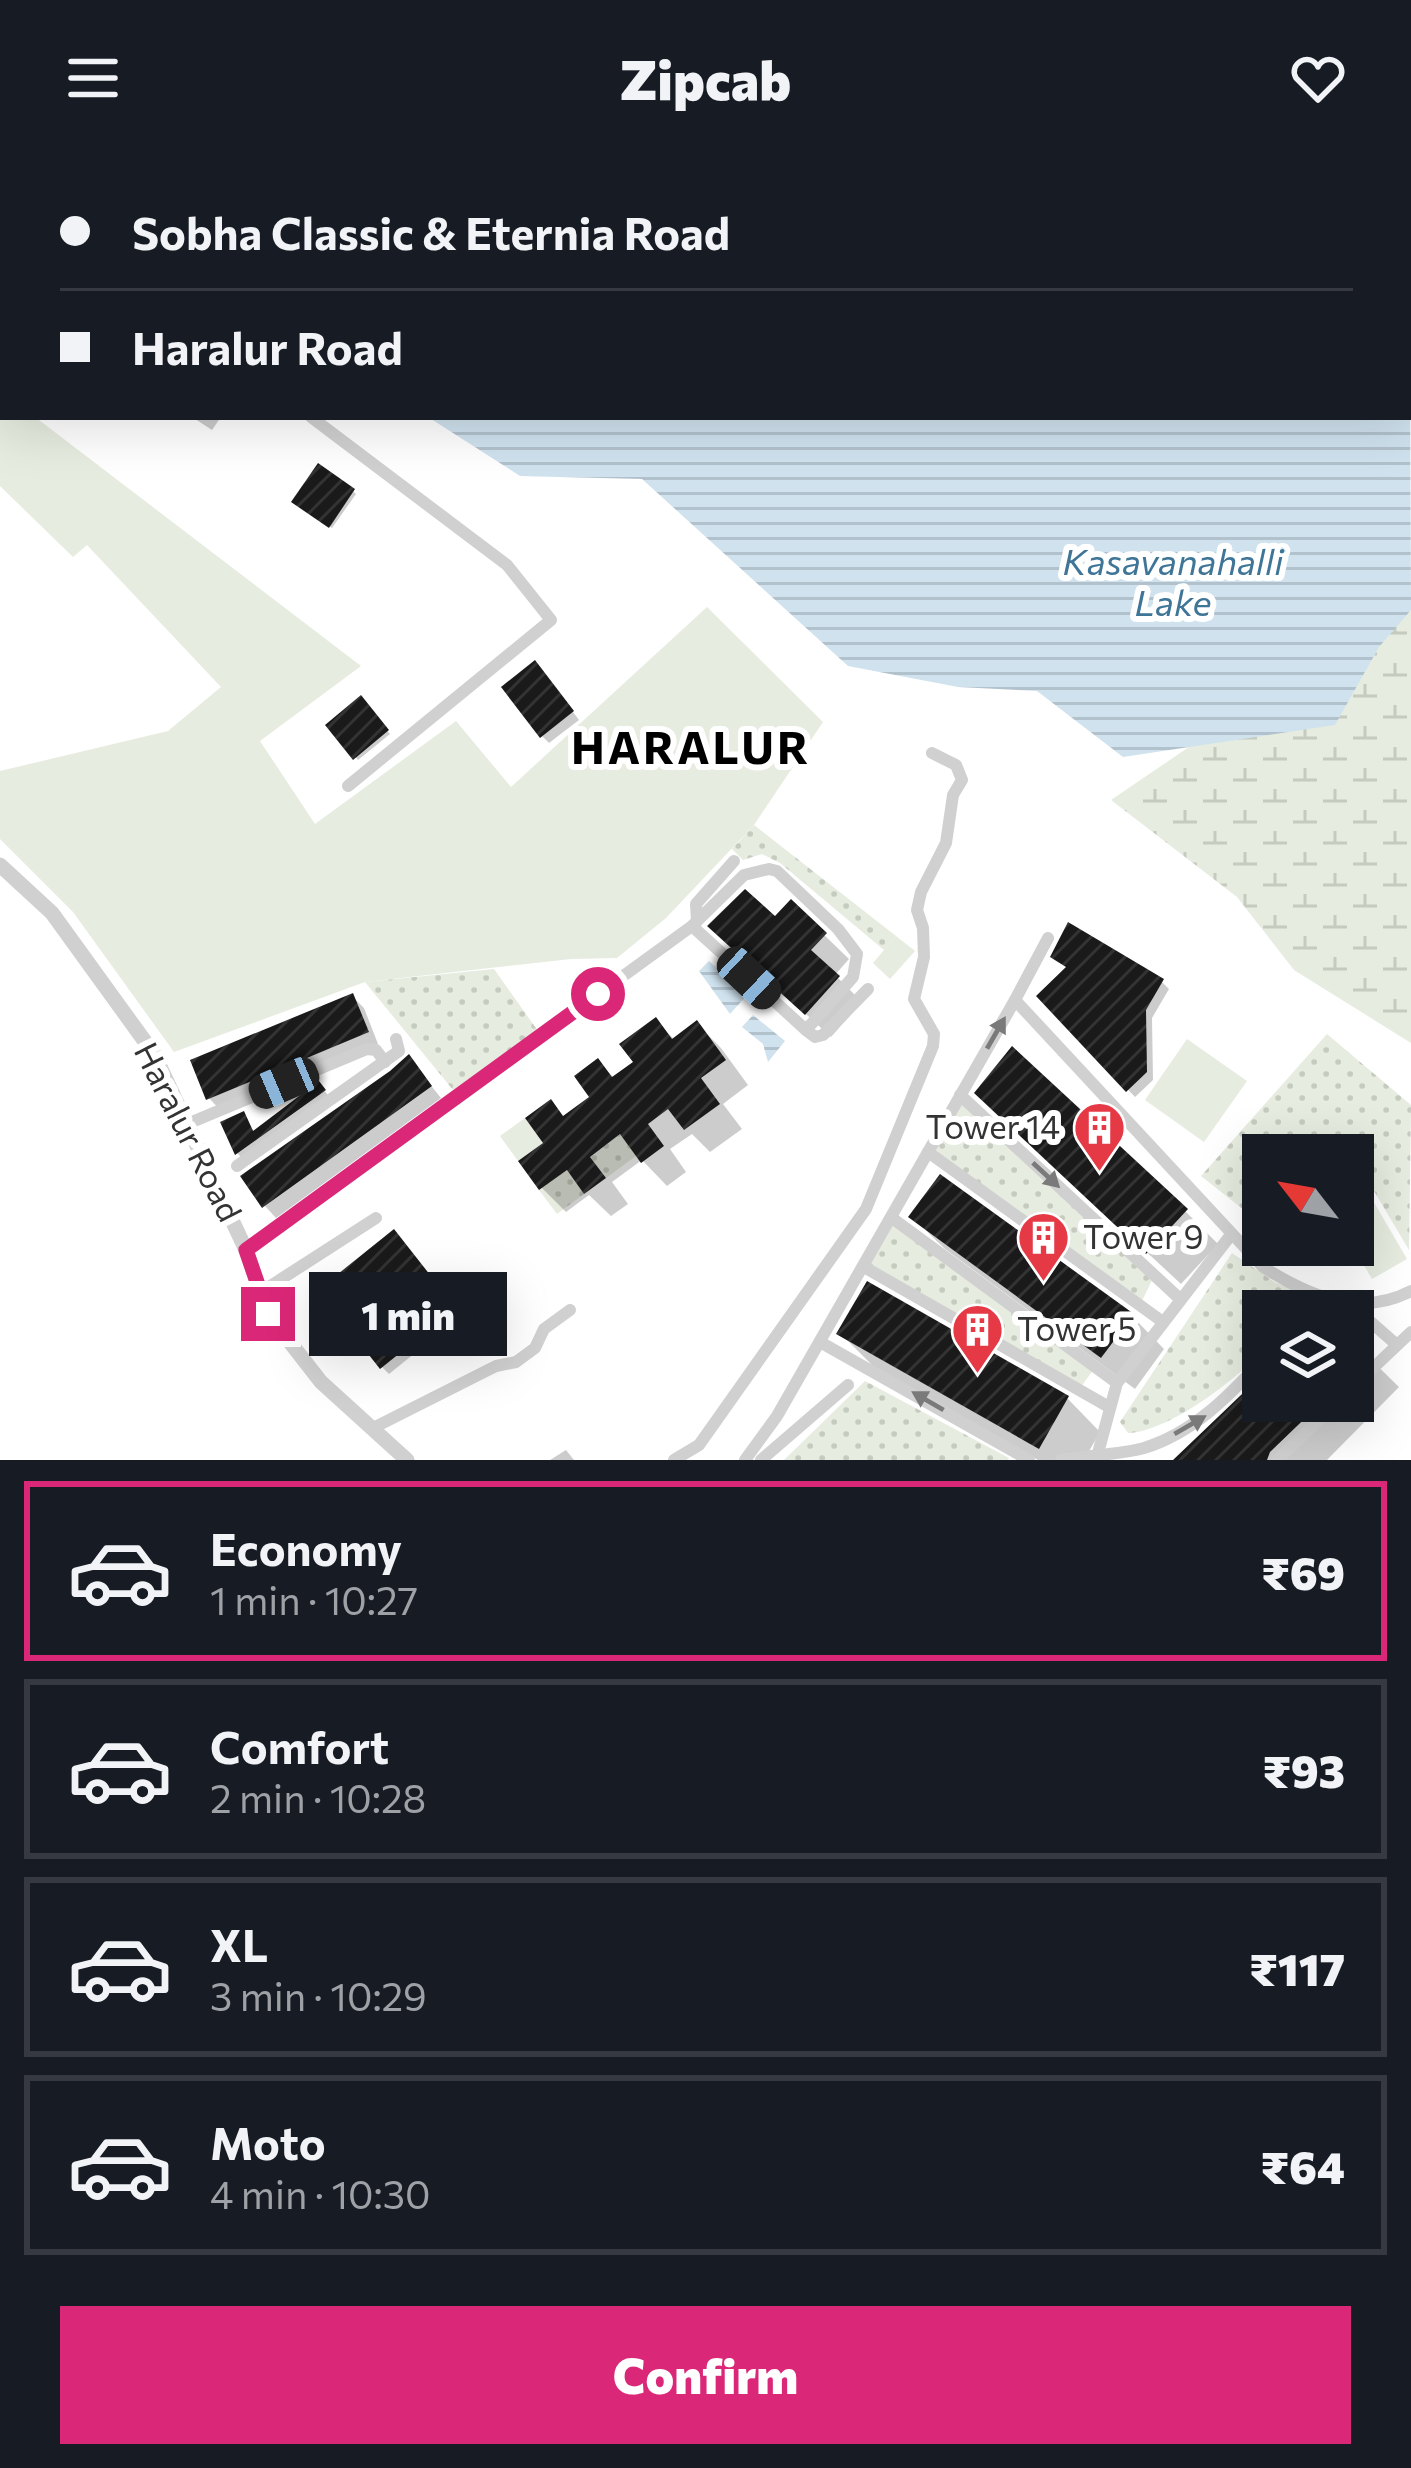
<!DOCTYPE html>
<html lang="en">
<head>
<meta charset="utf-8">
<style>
	:root { --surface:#171b24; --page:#242831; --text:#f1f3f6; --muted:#9ea1a6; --line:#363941; --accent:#db2777 }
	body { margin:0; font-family:Commissioner,sans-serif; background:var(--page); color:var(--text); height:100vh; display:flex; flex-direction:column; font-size:45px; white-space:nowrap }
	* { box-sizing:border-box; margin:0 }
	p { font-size:39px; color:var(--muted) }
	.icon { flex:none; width:66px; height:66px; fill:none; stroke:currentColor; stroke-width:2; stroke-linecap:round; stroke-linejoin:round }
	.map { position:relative; height:1304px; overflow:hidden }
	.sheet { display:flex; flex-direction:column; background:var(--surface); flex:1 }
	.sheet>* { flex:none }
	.banner { position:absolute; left:0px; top:0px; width:1413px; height:264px; box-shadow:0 12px 48px #0002; display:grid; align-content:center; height:264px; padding:0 60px; background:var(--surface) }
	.needle { width:78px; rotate:301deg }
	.buttons { position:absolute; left:1242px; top:978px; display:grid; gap:24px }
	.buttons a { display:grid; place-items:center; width:132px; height:132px; border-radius:0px; background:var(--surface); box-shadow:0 12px 48px #0002; font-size:60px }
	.end { position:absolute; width:54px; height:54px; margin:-27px; border:15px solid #db2777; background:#fff; box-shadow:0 0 0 6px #fff }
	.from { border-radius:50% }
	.bubble { position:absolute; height:84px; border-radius:0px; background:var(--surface); box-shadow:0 12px 48px #0002; font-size:39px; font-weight:800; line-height:84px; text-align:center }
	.car { position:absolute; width:36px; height:72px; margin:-36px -18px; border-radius:15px; box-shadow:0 0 9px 3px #0007; background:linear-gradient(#222 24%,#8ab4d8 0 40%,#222 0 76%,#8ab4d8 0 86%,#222 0) }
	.banner b { display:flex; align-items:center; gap:42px; height:114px; font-size:45px }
	.banner b+b { border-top:3px solid var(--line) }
	.banner i { width:30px; height:30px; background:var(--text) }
	ul { padding:21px 0 0; list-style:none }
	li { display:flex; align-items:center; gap:36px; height:180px; margin:0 24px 18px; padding:0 36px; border:6px solid var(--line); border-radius:0px }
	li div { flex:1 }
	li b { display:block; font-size:45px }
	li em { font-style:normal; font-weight:800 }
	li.selected { border-color:var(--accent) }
	li>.icon { width:108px; height:108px; stroke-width:1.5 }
	.action { display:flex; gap:24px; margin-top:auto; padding:24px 60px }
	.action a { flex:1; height:138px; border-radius:0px; background:var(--accent); color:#fff; font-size:48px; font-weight:800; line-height:138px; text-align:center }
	header { display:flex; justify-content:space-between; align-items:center; height:156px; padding:0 60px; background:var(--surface); font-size:54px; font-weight:800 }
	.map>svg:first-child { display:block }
	.grass { fill:#e6ecdf }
	.wetland { fill:url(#wetland-marsh) }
	.park { fill:url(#park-dots) }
	.water { fill:url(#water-rules) }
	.shadow { fill:#0003 }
	.building { fill:url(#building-hatch) }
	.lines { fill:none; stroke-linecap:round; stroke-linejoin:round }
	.minor { stroke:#d0d0d0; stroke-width:12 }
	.tertiary { stroke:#d0d0d0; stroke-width:15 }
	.oneway { fill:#7a7a7a }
	.route { stroke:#db2777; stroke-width:15 }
	.labels { text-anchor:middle; stroke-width:12; stroke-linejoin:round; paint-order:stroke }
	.poi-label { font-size:33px; fill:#333; stroke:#fff; text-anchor:start }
	.street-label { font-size:33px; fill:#333; stroke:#fff }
	.water-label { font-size:36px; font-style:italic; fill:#3f7597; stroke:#fff }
	.district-label { font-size:45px; font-weight:bold; letter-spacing:3px; fill:#000; stroke:#fff }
</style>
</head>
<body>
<header><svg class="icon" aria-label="menu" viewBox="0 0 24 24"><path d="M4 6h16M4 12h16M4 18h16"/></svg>Zipcab<svg class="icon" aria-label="heart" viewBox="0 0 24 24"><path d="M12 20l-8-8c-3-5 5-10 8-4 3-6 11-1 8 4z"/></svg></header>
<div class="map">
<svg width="1411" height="1304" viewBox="0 0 1411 1304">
	<defs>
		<pattern id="wetland-marsh" width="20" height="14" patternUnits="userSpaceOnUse" patternTransform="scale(3)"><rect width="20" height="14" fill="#e6ecdf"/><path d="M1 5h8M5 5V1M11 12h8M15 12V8" fill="none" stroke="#c6cbc0"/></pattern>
		<pattern id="park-dots" width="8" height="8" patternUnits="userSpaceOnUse" patternTransform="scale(3)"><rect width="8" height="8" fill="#e6ecdf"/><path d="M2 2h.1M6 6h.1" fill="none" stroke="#c6cbc0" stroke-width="1.8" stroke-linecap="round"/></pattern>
		<pattern id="water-rules" width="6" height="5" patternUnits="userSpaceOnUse" patternTransform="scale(3)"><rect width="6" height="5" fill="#cfe2ee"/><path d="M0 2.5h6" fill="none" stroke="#b2c2cd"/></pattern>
		<pattern id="building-hatch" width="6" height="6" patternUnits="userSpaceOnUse" patternTransform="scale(3)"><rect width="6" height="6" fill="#1a1a1a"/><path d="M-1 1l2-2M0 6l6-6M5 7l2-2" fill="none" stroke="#333"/></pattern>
	</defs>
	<rect width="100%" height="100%" fill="#fff"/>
	<!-- grass -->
	<g class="grass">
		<polygon points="0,234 3,261 35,261 361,510 260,585 315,668 456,565 511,631 707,451 823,566 754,669 666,762 617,802 571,803 365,826 174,896 73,756 0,683 0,615 168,575 221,531 87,389 73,401 0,330"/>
		<polygon points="896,780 915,795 890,823 873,807"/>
		<polygon points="1187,883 1247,925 1204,986 1145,944"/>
		<polygon points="525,962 543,987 518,1005 500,980"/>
		<polygon points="1372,1043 1407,1103 1372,1123 1352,1089 1353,1055"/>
	</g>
	<!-- wetland -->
	<polygon class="wetland" points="1411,440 1411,887 1294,814 1237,741 1111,644"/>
	<!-- park -->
	<g class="park">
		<polygon points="754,669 896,780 884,794 780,707 762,698 743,704 732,693"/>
		<polygon points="494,813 538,875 453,934 365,826"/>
		<polygon points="1327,878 1411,949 1409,1094 1374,1035 1353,1043 1353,999 1263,999 1263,1069 1201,1020"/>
		<polygon points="961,947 1153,1122 1141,1147 932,997"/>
		<polygon points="620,978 636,1000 606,1022 590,1001"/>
		<polygon points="567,1014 584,1038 557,1058 539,1034"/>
		<polygon points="894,1066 1094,1213 1080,1232 868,1111"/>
		<path d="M1232,1097L1276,1127L1313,1139L1298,1155H1263V1194C1236,1224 1168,1276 1128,1277L1120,1266Z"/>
		<polygon points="865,1225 1009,1302 1008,1304 784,1304"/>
	</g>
	<!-- water -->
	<g class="water">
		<polygon points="720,0 1257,0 1259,3 719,3"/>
		<polygon points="1410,206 1411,454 1379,491 1335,569 1123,601 1037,535 958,531 848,510 642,323 520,320 428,261 1410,261"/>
		<polygon points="709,805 747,839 730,858 699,815"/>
		<polygon points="753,859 785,885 768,906 763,888 742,871"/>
	</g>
	<!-- shadow -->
	<g class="shadow">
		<polygon points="192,261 221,261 212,274"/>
		<polygon points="353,335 356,338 332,372 298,348"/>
		<polygon points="542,515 579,564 549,587 542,580"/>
		<polygon points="361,543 390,578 358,604 329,569"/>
		<polygon points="791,747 849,803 835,819 862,846 831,881 736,794 776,764"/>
		<polygon points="1053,801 1162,826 1169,833 1152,862 1153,924 1135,941 1040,841 1069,813"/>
		<polygon points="352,840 364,852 378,888 220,954 209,942"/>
		<polygon points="655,865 675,884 697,868 721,892 748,929 723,948 742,973 710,996 692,978 670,993 686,1016 667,1030 642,1004 612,1026 628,1048 611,1060 589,1039 566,1056 542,1032 550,947 565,962 593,942 598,906 615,923 637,907"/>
		<polygon points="409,902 441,942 276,1062 265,1050"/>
		<polygon points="319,929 329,940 242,1002 237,997 244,959 255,977"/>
		<polygon points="1011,970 1185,1055 1218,1088 1181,1128"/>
		<polygon points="912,1061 1132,1160 1164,1193 1135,1233 945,1093"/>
		<polygon points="401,1085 461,1160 389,1218 382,1211"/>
		<polygon points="868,1129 1068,1243 1100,1276 1084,1304 1038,1304 873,1210 840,1177"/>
		<polygon points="1353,1186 1399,1231 1327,1304 1179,1304 1263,1223 1263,1245 1353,1245"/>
		<polygon points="566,1294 574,1304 550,1304"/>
	</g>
	<!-- building -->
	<g class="building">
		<polygon points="318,307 355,333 329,372 291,346"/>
		<polygon points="535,504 574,555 540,582 501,531"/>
		<polygon points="361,539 389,574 353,604 325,569"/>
		<polygon points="745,733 775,760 791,743 827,777 811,794 840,820 805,859 707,770"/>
		<polygon points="1068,766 1164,823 1146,854 1147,916 1126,936 1036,840 1066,811 1050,801"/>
		<polygon points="353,837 369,876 206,944 190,904"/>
		<polygon points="656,861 672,883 697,864 726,904 701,922 720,948 684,974 668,953 648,968 664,990 641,1007 620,978 590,1001 606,1022 584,1038 567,1014 539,1034 518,1005 543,987 525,962 551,943 563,960 589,941 574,920 598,902 612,921 633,906 619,888"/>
		<polygon points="1012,890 1188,1053 1146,1098 974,937"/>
		<polygon points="409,898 432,930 262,1052 240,1020 390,915"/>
		<polygon points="319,925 326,934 235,999 220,966 244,955 253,975"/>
		<polygon points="940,1018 1134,1158 1101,1202 908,1061"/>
		<polygon points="394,1073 456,1152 380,1213 318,1134"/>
		<polygon points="867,1125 1069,1240 1039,1293 836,1178"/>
		<polygon points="1263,1218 1263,1245 1323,1245 1270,1296 1267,1304 1173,1304"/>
	</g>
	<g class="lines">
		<!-- minor -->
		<g class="minor">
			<polyline points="108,0 110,3"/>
			<polyline points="124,3 126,0"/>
			<polyline points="0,140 3,142"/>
			<polyline points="311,261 507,409 551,464 348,630"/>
			<polygon points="769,713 777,715 838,773 857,798 853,821 806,874 692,770 744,719"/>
			<polyline points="697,765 696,748 734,705"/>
			<polyline points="1015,844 1048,782"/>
			<polyline points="806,874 815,881 823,879 868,833"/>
			<polyline points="960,939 1180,1143"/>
			<polyline points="187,968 367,893 376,894 385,906"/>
			<polyline points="928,996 1163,1166"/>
			<polyline points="237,1010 399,895 396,883"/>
			<polyline points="892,1062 1117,1227"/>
			<polyline points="246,1094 692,770"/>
			<polyline points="864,1111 1109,1251"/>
			<polyline points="261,1136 376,1062"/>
			<polyline points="1349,1147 1397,1189"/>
			<polyline points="820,1186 1029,1304"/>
			<polyline points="1353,1231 1411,1176"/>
			<polyline points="373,1272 496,1210 516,1206 535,1192 544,1173 570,1154"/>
			<polyline points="1098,1297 1117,1227 1230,1080"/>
			<polyline points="674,1304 699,1289 866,1053 933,890 934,878 914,843 924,801 923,772 917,754 921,736 946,687 953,639 962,624 956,609 932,597"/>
			<path d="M745,1304L777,1260L1015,844L1263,1111C1309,1140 1359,1162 1411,1135"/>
			<polyline points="761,1304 848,1229"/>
			<path d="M1061,1304C1088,1299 1118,1299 1144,1292C1193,1277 1229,1240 1263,1203"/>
			<polyline points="1277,1304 1339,1245"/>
		</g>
		<!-- tertiary -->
		<polyline class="tertiary" points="0,709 52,757 154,898 246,1094 268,1158 321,1226 407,1304"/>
	</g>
	<!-- one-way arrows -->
	<defs><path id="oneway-solid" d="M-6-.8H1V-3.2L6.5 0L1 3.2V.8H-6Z" transform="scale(3)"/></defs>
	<g class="oneway">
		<use href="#oneway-solid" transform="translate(996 877) rotate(-60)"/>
		<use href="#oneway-solid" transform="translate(1046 1019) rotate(43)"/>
		<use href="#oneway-solid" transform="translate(928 1245) rotate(-150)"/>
		<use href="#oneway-solid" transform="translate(1190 1269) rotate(-30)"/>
	</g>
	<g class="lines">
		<!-- route -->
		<polyline class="route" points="268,1158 246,1094 598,838"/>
	</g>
	<!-- icons -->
	<defs>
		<symbol id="building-pin" viewBox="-11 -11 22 30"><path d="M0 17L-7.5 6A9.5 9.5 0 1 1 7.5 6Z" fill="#e63946" stroke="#fff"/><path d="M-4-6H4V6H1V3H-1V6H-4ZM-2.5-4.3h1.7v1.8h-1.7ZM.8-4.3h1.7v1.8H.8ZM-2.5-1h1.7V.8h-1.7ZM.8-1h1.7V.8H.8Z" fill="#fff"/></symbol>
	</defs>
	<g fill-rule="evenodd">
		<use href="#building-pin" x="1070" y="942" width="59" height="81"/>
		<use href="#building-pin" x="1014" y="1052" width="59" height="81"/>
		<use href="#building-pin" x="948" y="1144" width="59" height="81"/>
	</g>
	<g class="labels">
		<!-- poi labels -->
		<g class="poi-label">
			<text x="1060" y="983" text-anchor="end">Tower 14</text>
			<text x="1083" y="1093">Tower 9</text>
			<text x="1017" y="1185">Tower 5</text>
		</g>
		<!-- street labels -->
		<g class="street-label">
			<text transform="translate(188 976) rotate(63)" y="12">Haralur Road</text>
		</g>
		<!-- water labels -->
		<g class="water-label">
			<text x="1173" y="419">Kasavanahalli<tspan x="1173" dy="41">Lake</tspan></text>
		</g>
		<!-- district labels -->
		<g class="district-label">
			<text x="691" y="608">HARALUR</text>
		</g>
	</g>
</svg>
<div class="buttons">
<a><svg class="needle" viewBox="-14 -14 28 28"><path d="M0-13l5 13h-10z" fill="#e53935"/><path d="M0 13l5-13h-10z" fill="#9ea1a6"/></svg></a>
<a><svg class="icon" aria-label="layers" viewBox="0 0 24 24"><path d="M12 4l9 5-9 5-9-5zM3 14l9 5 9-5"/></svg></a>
</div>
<i class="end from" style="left:598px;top:838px"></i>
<i class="end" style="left:268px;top:1158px"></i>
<div class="bubble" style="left:309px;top:1116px;width:198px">1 min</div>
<i class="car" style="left:749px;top:822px;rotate:133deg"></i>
<i class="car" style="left:284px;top:927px;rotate:247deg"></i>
<div class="banner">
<b><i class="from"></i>Sobha Classic &amp; Eternia Road</b>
<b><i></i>Haralur Road</b>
</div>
</div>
<section class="sheet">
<ul>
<li class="selected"><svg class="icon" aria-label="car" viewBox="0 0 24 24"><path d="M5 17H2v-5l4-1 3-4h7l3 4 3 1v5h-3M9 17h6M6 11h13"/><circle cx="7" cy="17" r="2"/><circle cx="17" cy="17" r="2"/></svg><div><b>Economy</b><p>1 min · 10:27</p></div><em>₹69</em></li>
<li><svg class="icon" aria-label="car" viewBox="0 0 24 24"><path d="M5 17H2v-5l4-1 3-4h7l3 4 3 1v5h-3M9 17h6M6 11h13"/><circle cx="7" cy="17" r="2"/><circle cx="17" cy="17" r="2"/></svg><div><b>Comfort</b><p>2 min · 10:28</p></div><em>₹93</em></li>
<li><svg class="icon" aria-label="car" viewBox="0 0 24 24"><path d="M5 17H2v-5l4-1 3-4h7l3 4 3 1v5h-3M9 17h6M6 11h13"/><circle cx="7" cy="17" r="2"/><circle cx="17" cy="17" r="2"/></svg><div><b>XL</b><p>3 min · 10:29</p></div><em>₹117</em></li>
<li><svg class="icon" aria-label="car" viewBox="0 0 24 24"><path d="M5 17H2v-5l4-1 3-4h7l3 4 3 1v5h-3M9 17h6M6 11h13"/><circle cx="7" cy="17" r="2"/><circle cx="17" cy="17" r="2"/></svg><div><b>Moto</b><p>4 min · 10:30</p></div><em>₹64</em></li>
</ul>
<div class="action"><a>Confirm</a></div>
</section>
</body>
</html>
